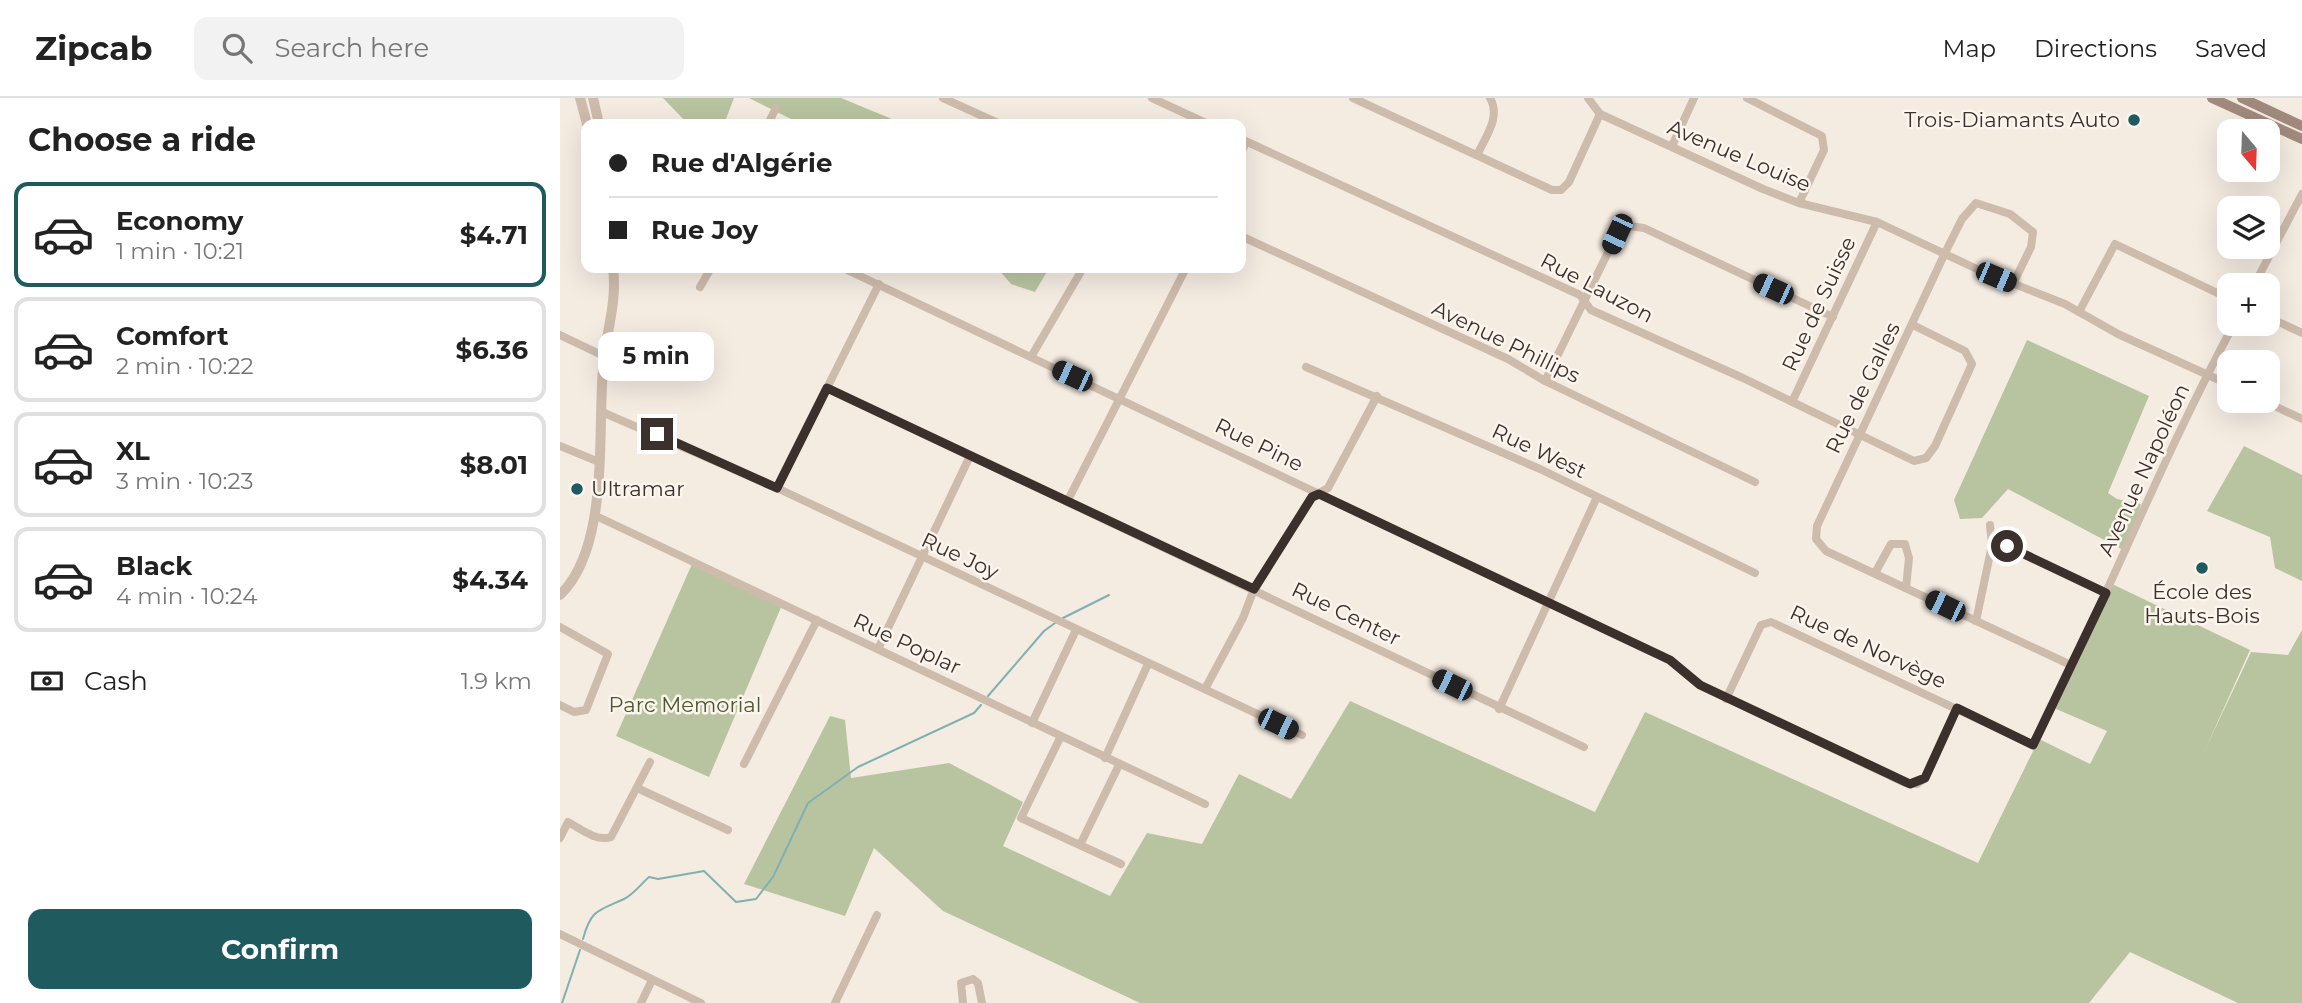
<!DOCTYPE html>
<html lang="en">
<head>
<meta charset="utf-8">
<style>
	:root { --surface:#fff; --page:#f2f2f2; --text:#222; --muted:#767676; --line:#e0e0e0; --accent:#1f5a5e }
	body { margin:0; font-family:Montserrat,sans-serif; background:var(--page); color:var(--text); height:100vh; display:flex; flex-direction:column; font-size:26px; white-space:nowrap }
	* { box-sizing:border-box; margin:0 }
	p { font-size:23px; color:var(--muted) }
	.icon { flex:none; width:38px; height:38px; fill:none; stroke:currentColor; stroke-width:2; stroke-linecap:round; stroke-linejoin:round }
	.map { position:relative; flex:1; overflow:hidden }
	.details { display:flex; flex-direction:column; background:var(--surface); width:560px }
	.details>* { flex:none }
	.banner { position:absolute; left:21px; top:21px; width:665px; height:154px; border-radius:14px; box-shadow:0 7px 28px #0002; display:grid; align-content:center; height:154px; padding:0 28px; background:var(--surface) }
	.needle { width:46px; rotate:161deg }
	.tools { position:absolute; left:1657px; top:21px; display:grid; gap:14px }
	.tools a { display:grid; place-items:center; width:63px; height:63px; border-radius:14px; background:var(--surface); box-shadow:0 7px 28px #0002; font-size:35px }
	.end { position:absolute; width:32px; height:32px; margin:-16px; border:9px solid #3b302b; background:#fff; box-shadow:0 0 0 4px #fff }
	.from { border-radius:50% }
	.bubble { position:absolute; height:49px; border-radius:14px; background:var(--surface); box-shadow:0 7px 28px #0002; font-size:23px; font-weight:700; line-height:49px; text-align:center }
	.car { position:absolute; width:21px; height:42px; margin:-21px -10px; border-radius:9px; box-shadow:0 0 5px 2px #0007; background:linear-gradient(#222 24%,#8ab4d8 0 40%,#222 0 76%,#8ab4d8 0 86%,#222 0) }
	.banner b { display:flex; align-items:center; gap:24px; height:66px; font-size:26px }
	.banner b+b { border-top:2px solid var(--line) }
	.banner i { width:18px; height:18px; background:var(--text) }
	ul { padding:0; list-style:none }
	li { display:flex; align-items:center; gap:21px; height:105px; margin:0 14px 10px; padding:0 14px; border:4px solid var(--line); border-radius:14px }
	li div { flex:1 }
	li b { display:block; font-size:26px }
	li em { font-style:normal; font-weight:700 }
	li.active { border-color:var(--accent) }
	li>.icon { width:63px; height:63px; stroke-width:1.5 }
	h2 { padding:0 28px; font-size:32px; line-height:84px }
	.pay { display:flex; align-items:center; gap:18px; height:77px; padding:0 28px; font-size:26px }
	.pay p { margin-inline-start:auto }
	.button { display:flex; gap:14px; margin-top:auto; padding:14px 28px }
	.button a { flex:1; height:80px; border-radius:14px; background:var(--accent); color:#fff; font-size:28px; font-weight:700; line-height:80px; text-align:center }
	header { display:flex; align-items:center; gap:42px; box-sizing:border-box; height:98px; padding:0 35px; background:var(--surface); border-bottom:2px solid var(--line) }
	header strong { font-size:33px }
	nav { display:flex; gap:38px; margin-inline-start:auto; font-size:24px }
	.search { width:490px; height:63px; background:var(--page); display:flex; align-items:center; gap:18px; box-sizing:border-box; padding:0 24px; border-radius:14px; color:var(--muted); font-size:26px }
	main { display:flex; flex:1; min-height:0 }
	.map>svg:first-child { display:block }
	.green { fill:#b8c4a0 }
	.lines { fill:none; stroke-linecap:round; stroke-linejoin:round }
	.stream { stroke:#7fb0b2; stroke-width:2 }
	.minor { stroke:#cdbbac; stroke-width:8 }
	.tertiary { stroke:#cdbbac; stroke-width:10 }
	.secondary { stroke:#a18a7d; stroke-width:10 }
	.route { stroke:#3b302b; stroke-width:9 }
	.poi-dot { fill:#1f5a5e; stroke:#fbf5ee; stroke-width:2.5 }
	.labels { text-anchor:middle; stroke-width:5; stroke-linejoin:round; paint-order:stroke }
	.poi-label { font-size:21px; fill:#3b302b; stroke:#fbf5ee; text-anchor:end }
	.street-label { font-size:21px; fill:#3b302b; stroke:#fbf5ee }
	.park-label { font-size:21px; fill:#4a5a2e; stroke:#fbf5ee }
</style>
</head>
<body>
<header>
<strong>Zipcab</strong>
<div class="search"><svg class="icon" aria-label="search" viewBox="0 0 24 24"><circle cx="10" cy="10" r="6"/><path d="M15 15l6 6"/></svg>Search here</div>
<nav><a>Map</a><a>Directions</a><a>Saved</a></nav>
</header>
<main>
<section class="details">
<h2>Choose a ride</h2>
<ul>
<li class="active"><svg class="icon" aria-label="car" viewBox="0 0 24 24"><path d="M5 17H2v-5l4-1 3-4h7l3 4 3 1v5h-3M9 17h6M6 11h13"/><circle cx="7" cy="17" r="2"/><circle cx="17" cy="17" r="2"/></svg><div><b>Economy</b><p>1 min · 10:21</p></div><em>$4.71</em></li>
<li><svg class="icon" aria-label="car" viewBox="0 0 24 24"><path d="M5 17H2v-5l4-1 3-4h7l3 4 3 1v5h-3M9 17h6M6 11h13"/><circle cx="7" cy="17" r="2"/><circle cx="17" cy="17" r="2"/></svg><div><b>Comfort</b><p>2 min · 10:22</p></div><em>$6.36</em></li>
<li><svg class="icon" aria-label="car" viewBox="0 0 24 24"><path d="M5 17H2v-5l4-1 3-4h7l3 4 3 1v5h-3M9 17h6M6 11h13"/><circle cx="7" cy="17" r="2"/><circle cx="17" cy="17" r="2"/></svg><div><b>XL</b><p>3 min · 10:23</p></div><em>$8.01</em></li>
<li><svg class="icon" aria-label="car" viewBox="0 0 24 24"><path d="M5 17H2v-5l4-1 3-4h7l3 4 3 1v5h-3M9 17h6M6 11h13"/><circle cx="7" cy="17" r="2"/><circle cx="17" cy="17" r="2"/></svg><div><b>Black</b><p>4 min · 10:24</p></div><em>$4.34</em></li>
</ul>
<div class="pay"><svg class="icon" aria-label="cash" viewBox="0 0 24 24"><path d="M3 7h18v10H3z"/><circle cx="12" cy="12" r="2"/></svg>Cash<p>1.9 km</p></div>
<div class="button"><a>Confirm</a></div>
</section>
<div class="map">
<svg width="1742" height="905" viewBox="0 0 1742 905">
	<rect width="100%" height="100%" fill="#f4ebe1"/>
	<!-- green -->
	<g class="green">
		<polygon points="103,0 174,0 164,26 128,26"/>
		<polygon points="189,0 281,0 344,26 241,26"/>
		<polygon points="432,170 489,170 475,194 451,186 439,172"/>
		<polygon points="1467,242 1589,298 1548,395 1557,401 1581,406 1565,453 1448,391 1422,420 1400,421 1394,402"/>
		<polygon points="1684,348 1742,377 1742,483 1715,470 1710,439 1647,413"/>
		<polygon points="132,466 222,507 149,679 56,638"/>
		<polygon points="1552,486 1690,552 1645,652 1691,554 1728,557 1742,532 1742,905 1678,905 1570,854 1529,905 580,905 383,813 314,750 285,818 184,786 270,618 285,622 291,680 389,665 463,704 443,748 550,798 587,735 642,746 679,676 731,701 790,603 1035,714 1085,614 1418,765 1479,641 1530,666 1547,633 1494,610"/>
	</g>
	<g class="lines">
		<!-- stream -->
		<g class="stream">
			<polyline points="503,520 549,497"/>
			<polyline points="428,598 484,533 495,525"/>
			<path d="M23,841C31,811 38,813 64,801C73,797 81,786 89,779L98,781L144,773L176,804L196,801L213,779L248,705L298,669L414,615L421,607"/>
			<polyline points="2,905 20,852"/>
		</g>
		<!-- minor -->
		<g class="minor">
			<polyline points="383,0 440,26"/>
			<polyline points="592,0 648,26"/>
			<polyline points="793,0 992,92 1001,92 1009,84 1040,16"/>
			<polyline points="1028,0 1040,16 1203,91 1239,105 1317,124 1419,172 1505,206 1558,236 1670,287"/>
			<polyline points="1187,0 1262,38 1264,52 1239,105"/>
			<polyline points="208,26 216,10"/>
			<polyline points="681,41 1020,197 1031,212 1183,280 1354,363 1366,360 1375,348 1412,266 1405,253 1353,227"/>
			<polyline points="1112,48 1134,0"/>
			<polyline points="681,55 686,44"/>
			<path d="M917,57C926,38 941,19 930,0"/>
			<polyline points="681,138 948,261 985,283 1195,384"/>
			<polyline points="283,170 1109,562 1140,587 1345,685 1357,686 1365,680 1397,610"/>
			<polyline points="1453,186 1471,149 1473,134 1450,116 1416,105 1402,121 1385,155 1257,428 1256,441 1266,453 1513,568"/>
			<polyline points="1694,187 1742,96"/>
			<polyline points="140,189 151,170"/>
			<polyline points="1519,214 1555,146 1670,201"/>
			<polyline points="1708,219 1742,235"/>
			<polyline points="0,237 44,258"/>
			<polyline points="471,259 523,170"/>
			<polyline points="746,269 980,371 1195,475"/>
			<polyline points="985,283 1057,136 1069,128 1084,130 1273,219"/>
			<polyline points="267,290 1024,649"/>
			<polyline points="1704,303 1742,321"/>
			<polyline points="1232,304 1317,124"/>
			<polyline points="42,314 217,390 742,637"/>
			<polyline points="0,348 39,364"/>
			<polyline points="217,390 319,186"/>
			<polyline points="507,404 626,170"/>
			<polyline points="34,417 645,706"/>
			<polyline points="1432,447 1447,448 1547,495"/>
			<polyline points="1315,475 1331,446 1345,446 1349,460 1346,490"/>
			<polyline points="1416,523 1432,447 1430,427"/>
			<polyline points="0,529 48,556 26,612 14,614 0,607"/>
			<polyline points="318,551 410,358"/>
			<polyline points="645,591 683,520 694,491 752,399 768,390 817,298"/>
			<path d="M1166,601L1201,527L1211,524L1473,647C1544,509 1600,363 1674,226"/>
			<polyline points="939,611 1037,399"/>
			<polyline points="472,625 516,532"/>
			<polyline points="500,640 461,720 561,766"/>
			<polyline points="545,660 588,566"/>
			<polyline points="184,666 257,522"/>
			<polyline points="77,690 168,732"/>
			<path d="M0,740L8,724C21,731 36,744 51,739L90,664"/>
			<polyline points="520,747 559,667"/>
			<polyline points="0,836 141,905"/>
			<polyline points="81,905 92,882"/>
			<polyline points="275,905 317,817"/>
			<polyline points="403,905 401,885 413,881 418,885 422,905"/>
		</g>
		<!-- tertiary -->
		<g class="tertiary">
			<polyline points="20,0 27,26"/>
			<polyline points="33,0 39,26"/>
			<path d="M0,497C52,447 36,325 44,259C48,228 57,202 53,170"/>
		</g>
		<!-- secondary -->
		<g class="secondary">
			<polyline points="1652,0 1742,41"/>
			<polyline points="1682,0 1742,28"/>
		</g>
	</g>
	<g class="lines">
		<!-- route -->
		<polyline class="route" points="97,336 217,390 267,290 694,491 752,399 759,396 1110,562 1140,587 1350,686 1365,680 1397,610 1473,647 1546,495 1447,448"/>
	</g>
	<!-- markers -->
	<g class="poi-dot">
		<circle cx="1574" cy="22" r="7"/>
		<circle cx="17" cy="391" r="7"/>
		<circle cx="1642" cy="470" r="7"/>
	</g>
	<g class="labels">
		<!-- poi labels -->
		<g class="poi-label">
			<text x="1560" y="29">Trois-Diamants Auto</text>
			<text x="31" y="398" text-anchor="start">Ultramar</text>
			<text x="1642" y="501" text-anchor="middle">École des<tspan x="1642" dy="24">Hauts-Bois</tspan></text>
		</g>
		<!-- street labels -->
		<g class="street-label">
			<text transform="translate(1179 58) rotate(23)" y="7">Avenue Louise</text>
			<text transform="translate(1037 190) rotate(28)" y="7">Rue Lauzon</text>
			<text transform="translate(1259 206) rotate(-65)" y="7">Rue de Suisse</text>
			<text transform="translate(946 244) rotate(26)" y="7">Avenue Phillips</text>
			<text transform="translate(1303 290) rotate(-64)" y="7">Rue de Galles</text>
			<text transform="translate(699 347) rotate(26)" y="7">Rue Pine</text>
			<text transform="translate(979 353) rotate(25)" y="7">Rue West</text>
			<text transform="translate(1584 372) rotate(-65)" y="7">Avenue Napoléon</text>
			<text transform="translate(400 458) rotate(25)" y="7">Rue Joy</text>
			<text transform="translate(786 516) rotate(26)" y="7">Rue Center</text>
			<text transform="translate(347 546) rotate(25)" y="7">Rue Poplar</text>
			<text transform="translate(1308 549) rotate(25)" y="7">Rue de Norvège</text>
		</g>
		<!-- park labels -->
		<g class="park-label">
			<text x="125" y="614">Parc Memorial</text>
		</g>
	</g>
</svg>
<div class="tools">
<a><svg class="needle" viewBox="-14 -14 28 28"><path d="M0-13l5 13h-10z" fill="#e53935"/><path d="M0 13l5-13h-10z" fill="#767676"/></svg></a>
<a><svg class="icon" aria-label="layers" viewBox="0 0 24 24"><path d="M12 4l9 5-9 5-9-5zM3 14l9 5 9-5"/></svg></a>
<a>+</a>
<a>−</a>
</div>
<i class="end from" style="left:1447px;top:448px"></i>
<i class="end" style="left:97px;top:336px"></i>
<div class="bubble" style="left:38px;top:234px;width:116px">5 min</div>
<i class="car" style="left:1057px;top:136px;rotate:205deg"></i>
<i class="car" style="left:1436px;top:179px;rotate:113deg"></i>
<i class="car" style="left:1213px;top:191px;rotate:295deg"></i>
<i class="car" style="left:512px;top:278px;rotate:295deg"></i>
<i class="car" style="left:1385px;top:508px;rotate:296deg"></i>
<i class="car" style="left:892px;top:587px;rotate:296deg"></i>
<i class="car" style="left:718px;top:626px;rotate:116deg"></i>
<div class="banner">
<b><i class="from"></i>Rue d'Algérie</b>
<b><i></i>Rue Joy</b>
</div>
</div>
</main>
</body>
</html>
